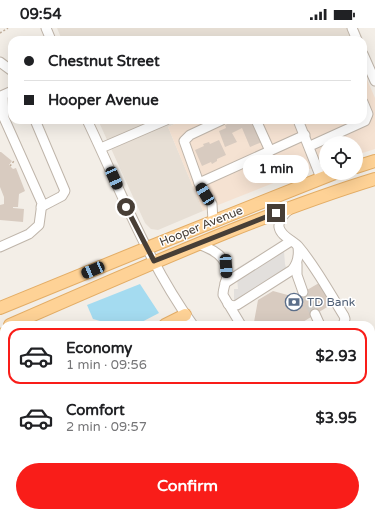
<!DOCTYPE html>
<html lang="en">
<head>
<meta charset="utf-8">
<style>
	:root { --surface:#fff; --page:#f2f2f2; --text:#202124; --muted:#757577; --line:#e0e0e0; --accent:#f91d19 }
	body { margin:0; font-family:"Varela Round",sans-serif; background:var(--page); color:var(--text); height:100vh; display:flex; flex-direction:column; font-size:15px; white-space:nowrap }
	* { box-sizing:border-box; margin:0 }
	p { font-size:13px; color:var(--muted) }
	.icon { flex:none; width:22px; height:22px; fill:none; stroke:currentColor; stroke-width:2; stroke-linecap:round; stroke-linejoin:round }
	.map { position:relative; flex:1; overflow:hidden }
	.sheet { position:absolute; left:0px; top:293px; width:375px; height:196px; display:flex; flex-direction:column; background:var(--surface); border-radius:12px 12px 0 0; box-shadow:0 4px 16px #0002 }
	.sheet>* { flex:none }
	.top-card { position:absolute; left:8px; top:8px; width:359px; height:88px; border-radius:12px; box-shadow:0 4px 16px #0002; display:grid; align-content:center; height:88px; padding:0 16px; background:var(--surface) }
	.tools { position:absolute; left:319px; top:108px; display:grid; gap:8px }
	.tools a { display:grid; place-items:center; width:44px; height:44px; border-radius:50%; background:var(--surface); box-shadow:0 4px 16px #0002; font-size:20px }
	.end { position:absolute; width:18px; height:18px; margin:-9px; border:5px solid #473e36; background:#fff; box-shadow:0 0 0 2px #fff }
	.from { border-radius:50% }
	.bubble { position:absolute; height:28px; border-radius:14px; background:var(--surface); box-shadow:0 4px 16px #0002; font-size:13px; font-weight:800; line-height:28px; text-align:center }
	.car { position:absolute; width:12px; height:24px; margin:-12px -6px; border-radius:5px; box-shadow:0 0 3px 1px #0007; background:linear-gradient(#222 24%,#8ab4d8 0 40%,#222 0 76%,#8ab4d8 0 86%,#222 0) }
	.top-card b { display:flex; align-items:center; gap:14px; height:38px; font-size:15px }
	.top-card b+b { border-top:1px solid var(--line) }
	.top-card i { width:10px; height:10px; background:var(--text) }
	ul { padding:7px 0 0; list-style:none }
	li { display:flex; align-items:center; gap:12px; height:56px; margin:0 8px 6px; padding:0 8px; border:2px solid transparent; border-radius:12px }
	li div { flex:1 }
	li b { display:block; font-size:15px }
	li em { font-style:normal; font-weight:800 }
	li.active { border-color:var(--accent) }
	li>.icon { width:36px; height:36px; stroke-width:1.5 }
	.button { display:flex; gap:8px; margin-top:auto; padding:8px 16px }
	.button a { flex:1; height:46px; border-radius:24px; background:var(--accent); color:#fff; font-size:16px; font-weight:800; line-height:46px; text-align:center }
	.status { display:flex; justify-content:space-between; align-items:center; height:28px; padding:0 20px; background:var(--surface); direction:ltr }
	.status svg { height:11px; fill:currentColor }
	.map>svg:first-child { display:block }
	.residential { fill:#e7dfd5 }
	.commercial { fill:#f5e2d2 }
	.green { fill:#d6e8b0 }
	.parking { fill:#e2dfdc }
	.water { fill:#a4dbf0 }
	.building { fill:#d8cbc0 }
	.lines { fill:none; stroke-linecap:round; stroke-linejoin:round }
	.minor-tunnel { stroke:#d1cbc4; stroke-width:9; stroke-dasharray:9 4.5; stroke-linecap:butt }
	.minor-casing { stroke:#bfb5aa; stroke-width:11 }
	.major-casing { stroke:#e3ad66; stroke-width:14 }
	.path { stroke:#c1ae9b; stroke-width:1.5; stroke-dasharray:2 2; stroke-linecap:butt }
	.minor { stroke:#fff; stroke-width:9 }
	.major { stroke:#fed296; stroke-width:12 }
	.route { stroke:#473e36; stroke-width:5 }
	.labels { text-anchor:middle; stroke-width:3; stroke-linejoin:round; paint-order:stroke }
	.street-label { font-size:12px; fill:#473e36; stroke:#fff }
	.service-label { font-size:12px; fill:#4e5e75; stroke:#fff; text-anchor:start }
</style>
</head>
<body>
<div class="status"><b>09:54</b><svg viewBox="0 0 49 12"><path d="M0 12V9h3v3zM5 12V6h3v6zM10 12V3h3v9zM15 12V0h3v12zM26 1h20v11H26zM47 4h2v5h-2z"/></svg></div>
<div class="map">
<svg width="375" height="489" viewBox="0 0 375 489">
	<rect width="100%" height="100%" fill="#f3eee7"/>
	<!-- residential -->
	<g class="residential">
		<polygon points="57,0 358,0 364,13 62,12"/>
		<polygon points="98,92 184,92 168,99 203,183 158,202 151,201 145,195"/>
	</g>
	<!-- commercial -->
	<g class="commercial">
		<polygon points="363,42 375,70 375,121 356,127 356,115 326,115 326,136 306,142 203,183 168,99 184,92 363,92"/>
		<polygon points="4,315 4,381 0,374 0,316"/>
		<polygon points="62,485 348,485 351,489 64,489"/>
	</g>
	<!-- green -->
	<g class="green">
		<polygon points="375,409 375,489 370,489 367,485 371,485 371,412"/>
		<polygon points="4,416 4,485 62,485 64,489 0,489 0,419"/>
	</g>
	<!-- parking -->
	<g class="parking">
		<polygon points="279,215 284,223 285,236 288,247 238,279 234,272 234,261 238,261 237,250 234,242"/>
		<polygon points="371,323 375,329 375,406 371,409"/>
	</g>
	<!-- water -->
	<polygon class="water" points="140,256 159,285 136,297 114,297 93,291 87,277"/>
	<!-- building -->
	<g class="building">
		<polygon points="236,92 252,92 262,114 250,119 242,100 232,105 237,114 225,119 219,103 226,100 225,97"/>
		<polygon points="219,112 226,127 217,131 217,133 212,136 211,134 202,138 195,122 204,118 203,116 209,114 210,116"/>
		<polygon points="0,124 1,124 12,133 9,137 13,141 16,140 25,163 19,166 18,179 13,179 13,180 24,181 23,194 0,192 0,177 4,176 4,169 0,159"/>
		<polygon points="319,255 332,276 298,297 256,297 254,294 258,272 273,263 295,269"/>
		<polygon points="178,485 182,485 184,489 171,489"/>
	</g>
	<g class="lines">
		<!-- minor-tunnel -->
		<polyline class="minor-tunnel" points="303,264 315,286"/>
		<defs>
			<g id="minor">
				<polyline points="46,0 51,12"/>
				<polyline points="352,0 357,12"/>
				<polyline points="363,26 375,53"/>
				<polyline points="0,34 12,43"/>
				<polyline points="35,92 65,163 62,168 41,179"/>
				<path d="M87,92C120,161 148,235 193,297"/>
				<polyline points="256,92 270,123"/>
				<polyline points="298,92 321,150"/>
				<polyline points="310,118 365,93 368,86 363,74"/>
				<polyline points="101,120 166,92"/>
				<polyline points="199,155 305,107"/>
				<path d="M290,181C285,185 278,191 279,199C281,209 293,212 298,218C316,239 329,264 344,288L345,291L343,297"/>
				<polyline points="213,193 212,176 199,155 184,113 190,107 222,92"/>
				<path d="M198,216C213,221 230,230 227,248C226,255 223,260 223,267L241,297"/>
				<polyline points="0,219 29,206 39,197 42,175 4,90 3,67 12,63"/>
				<polyline points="297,236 297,247 303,264"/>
				<polyline points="225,255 291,213"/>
				<path d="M228,276L233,278L237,277L292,242C298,235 299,227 298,219"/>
				<polyline points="315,286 320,297"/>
				<polyline points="0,398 4,398"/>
				<polyline points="90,485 92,489"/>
				<polyline points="213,485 215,489"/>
				<polyline points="314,485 316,489"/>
				<polyline points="353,485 355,489"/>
				<polyline points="116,489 122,485"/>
				<polyline points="269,489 275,485"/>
			</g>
			<g id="major">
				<polyline points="356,139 375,133"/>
				<polyline points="0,280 147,220 335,145"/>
				<path d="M10,297C83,265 156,233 230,203C278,184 326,166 375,151"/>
				<polyline points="165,297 185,287"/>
				<polyline points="0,307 4,306"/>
				<polyline points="0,317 4,319"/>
			</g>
		</defs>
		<!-- minor casing -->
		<use href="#minor" class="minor-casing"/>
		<!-- major casing -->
		<use href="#major" class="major-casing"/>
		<!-- path -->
		<g class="path">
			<polyline points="0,5 8,0"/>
			<polyline points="10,138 14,133"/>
		</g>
		<!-- minor -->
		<use href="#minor" class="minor"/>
		<!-- major -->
		<use href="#major" class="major"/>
	</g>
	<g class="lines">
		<!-- route -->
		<polyline class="route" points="126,179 154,233 276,185"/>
	</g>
	<!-- icons -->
	<defs>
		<symbol id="bank-ring" viewBox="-11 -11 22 22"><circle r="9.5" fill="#fff" stroke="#5c6f8a" stroke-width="1.5"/><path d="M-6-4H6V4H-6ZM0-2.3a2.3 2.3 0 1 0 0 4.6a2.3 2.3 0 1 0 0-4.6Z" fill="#5c6f8a"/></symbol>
	</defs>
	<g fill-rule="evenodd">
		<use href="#bank-ring" x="284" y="264" width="20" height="20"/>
	</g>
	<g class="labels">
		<!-- street labels -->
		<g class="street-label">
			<text transform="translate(201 198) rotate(-22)" y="4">Hooper Avenue</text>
		</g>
		<!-- service labels -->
		<g class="service-label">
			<text x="307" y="278">TD Bank</text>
		</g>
	</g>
</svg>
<div class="tools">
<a><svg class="icon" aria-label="locate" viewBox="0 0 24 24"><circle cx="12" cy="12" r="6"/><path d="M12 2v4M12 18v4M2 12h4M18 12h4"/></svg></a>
</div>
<i class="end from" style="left:126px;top:179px"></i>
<i class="end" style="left:276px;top:185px"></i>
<div class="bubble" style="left:243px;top:127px;width:66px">1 min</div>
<i class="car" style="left:114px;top:150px;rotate:156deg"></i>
<i class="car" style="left:205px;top:166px;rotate:329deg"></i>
<i class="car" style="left:226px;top:238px;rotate:177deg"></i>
<i class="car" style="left:93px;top:242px;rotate:247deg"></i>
<div class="top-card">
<b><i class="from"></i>Chestnut Street</b>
<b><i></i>Hooper Avenue</b>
</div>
<section class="sheet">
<ul>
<li class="active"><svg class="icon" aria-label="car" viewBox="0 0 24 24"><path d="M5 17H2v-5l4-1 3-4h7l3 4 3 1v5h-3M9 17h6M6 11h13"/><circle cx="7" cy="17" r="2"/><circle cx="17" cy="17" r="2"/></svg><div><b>Economy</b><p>1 min · 09:56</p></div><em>$2.93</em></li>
<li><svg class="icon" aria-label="car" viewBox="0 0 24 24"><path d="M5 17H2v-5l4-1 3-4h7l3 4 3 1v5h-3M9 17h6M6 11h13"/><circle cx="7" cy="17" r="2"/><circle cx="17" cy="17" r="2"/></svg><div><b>Comfort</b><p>2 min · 09:57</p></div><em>$3.95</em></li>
</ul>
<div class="button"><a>Confirm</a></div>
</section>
</div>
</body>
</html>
